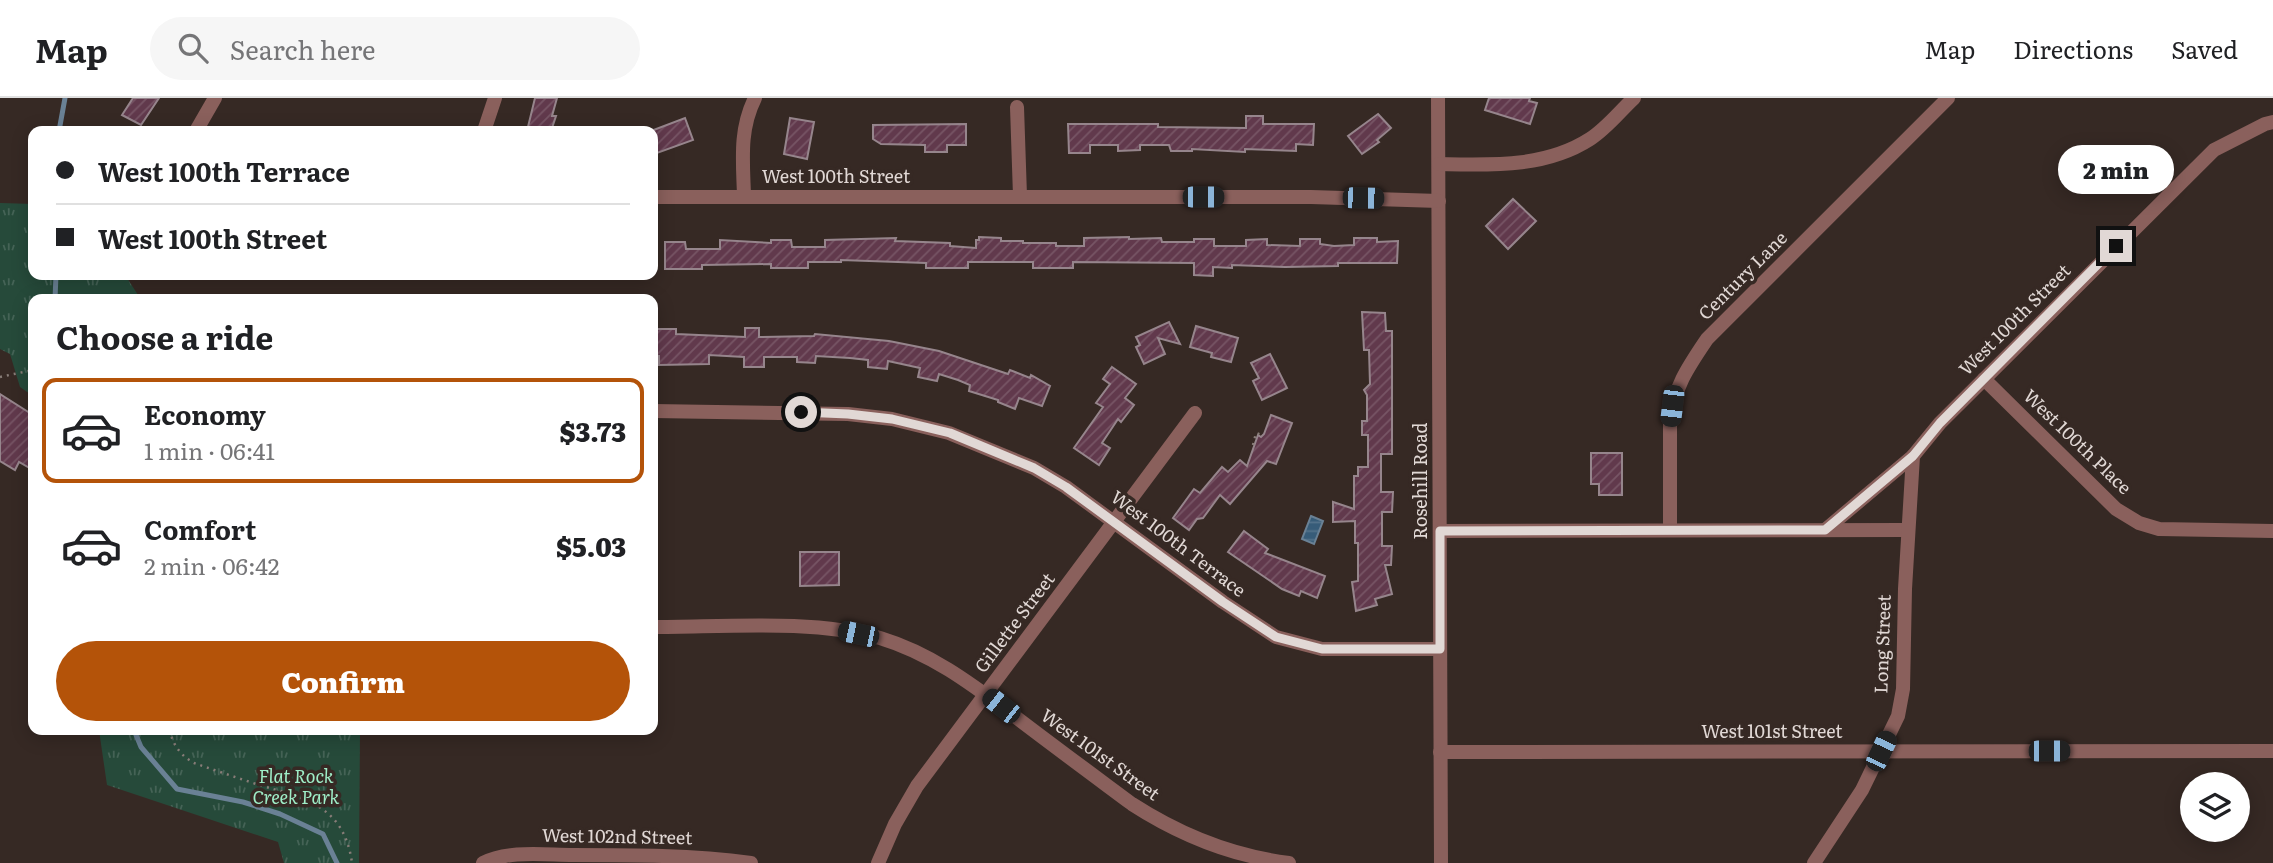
<!DOCTYPE html>
<html lang="en">
<head>
<meta charset="utf-8">
<style>
	:root { --surface:#fff; --page:#f6f6f6; --text:#202124; --muted:#757577; --line:#e0e0e0; --accent:#b45309 }
	body { margin:0; font-family:Literata,serif; background:var(--page); color:var(--text); height:100vh; display:flex; flex-direction:column; font-size:26px; white-space:nowrap }
	* { box-sizing:border-box; margin:0 }
	p { font-size:23px; color:var(--muted) }
	.icon { flex:none; width:38px; height:38px; fill:none; stroke:currentColor; stroke-width:2; stroke-linecap:round; stroke-linejoin:round }
	.map { position:relative; flex:1; overflow:hidden }
	.side { position:absolute; left:28px; top:196px; width:630px; height:441px; display:flex; flex-direction:column; background:var(--surface); border-radius:14px; box-shadow:0 4px 18px #0003 }
	.side>* { flex:none }
	.guide { position:absolute; left:28px; top:28px; width:630px; height:154px; border-radius:14px; box-shadow:0 4px 18px #0003; display:grid; align-content:center; height:154px; padding:0 28px; background:var(--surface) }
	.tools { position:absolute; left:2180px; top:674px; display:grid; gap:14px }
	.tools a { display:grid; place-items:center; width:70px; height:70px; border-radius:50%; background:var(--surface); box-shadow:0 4px 18px #0003; font-size:35px }
	.end { position:absolute; width:32px; height:32px; margin:-16px; border:9px solid #e1d8d5; background:#111; box-shadow:0 0 0 4px #111 }
	.from { border-radius:50% }
	.bubble { position:absolute; height:49px; border-radius:24px; background:var(--surface); box-shadow:0 4px 18px #0003; font-size:23px; font-weight:800; line-height:49px; text-align:center }
	.car { position:absolute; width:21px; height:42px; margin:-21px -10px; border-radius:9px; box-shadow:0 0 5px 2px #0007; background:linear-gradient(#222 24%,#8ab4d8 0 40%,#222 0 76%,#8ab4d8 0 86%,#222 0) }
	.guide b { display:flex; align-items:center; gap:24px; height:66px; font-size:26px }
	.guide b+b { border-top:2px solid var(--line) }
	.guide i { width:18px; height:18px; background:var(--text) }
	ul { padding:0; list-style:none }
	li { display:flex; align-items:center; gap:21px; height:105px; margin:0 14px 10px; padding:0 14px; border:4px solid transparent; border-radius:14px }
	li div { flex:1 }
	li b { display:block; font-size:26px }
	li em { font-style:normal; font-weight:800 }
	li.current { border-color:var(--accent) }
	li>.icon { width:63px; height:63px; stroke-width:1.5 }
	h2 { padding:0 28px; font-size:32px; line-height:84px }
	.cta { display:flex; gap:14px; margin-top:auto; padding:14px 28px }
	.cta a { flex:1; height:80px; border-radius:42px; background:var(--accent); color:#fff; font-size:28px; font-weight:800; line-height:80px; text-align:center }
	header { display:flex; align-items:center; gap:42px; box-sizing:border-box; height:98px; padding:0 35px; background:var(--surface); border-bottom:2px solid var(--line) }
	header strong { font-size:33px }
	nav { display:flex; gap:38px; margin-inline-start:auto; font-size:24px }
	.search { width:490px; height:63px; background:var(--page); display:flex; align-items:center; gap:18px; box-sizing:border-box; padding:0 24px; border-radius:38px; color:var(--muted); font-size:26px }
	.map>svg:first-child { display:block }
	.park { fill:url(#park-tufts) }
	.water { fill:url(#water-rules); stroke:#6a8195; stroke-width:2 }
	.lines { fill:none; stroke-linecap:round; stroke-linejoin:round }
	.stream { stroke:#6a8195; stroke-width:5 }
	.building { fill:url(#building-hatch); stroke:#96858c; stroke-width:2 }
	.path { stroke:#887d78; stroke-width:2.5; stroke-dasharray:2 5; stroke-linecap:butt }
	.street { stroke:#8a605c; stroke-width:14 }
	.route { stroke:#e1d8d5; stroke-width:9 }
	.labels { text-anchor:middle; stroke-width:7; stroke-linejoin:round; paint-order:stroke }
	.street-label { font-size:18px; fill:#e1d8d5; stroke:#362924 }
	.park-label { font-size:18px; font-style:italic; fill:#9feec8; stroke:#362924 }
</style>
</head>
<body>
<header>
<strong>Map</strong>
<div class="search"><svg class="icon" aria-label="search" viewBox="0 0 24 24"><circle cx="10" cy="10" r="6"/><path d="M15 15l6 6"/></svg>Search here</div>
<nav><a>Map</a><a>Directions</a><a>Saved</a></nav>
</header>
<div class="map">
<svg width="2273" height="765" viewBox="0 0 2273 765">
	<defs>
		<pattern id="park-tufts" width="24" height="20" patternUnits="userSpaceOnUse" patternTransform="scale(1.75)"><rect width="24" height="20" fill="#264a3a"/><path d="M3 7l-1-3M5 7V3M7 7l1-3M15 17l-1-3M17 17v-4M19 17l1-3" fill="none" stroke="#456356"/></pattern>
		<pattern id="water-rules" width="6" height="5" patternUnits="userSpaceOnUse" patternTransform="scale(1.75)"><rect width="6" height="5" fill="#375c79"/><path d="M0 2.5h6" fill="none" stroke="#54738b"/></pattern>
		<pattern id="building-hatch" width="6" height="6" patternUnits="userSpaceOnUse" patternTransform="scale(1.75)"><rect width="6" height="6" fill="#61394c"/><path d="M-1 1l2-2M0 6l6-6M5 7l2-2" fill="none" stroke="#775565"/></pattern>
	</defs>
	<rect width="100%" height="100%" fill="#362924"/>
	<!-- park -->
	<g class="park">
		<polygon points="0,105 33,106 33,177 125,177 140,200 33,201 33,298 20,289 10,256 0,251"/>
		<polygon points="99,632 360,632 359,765 284,765 278,744 107,687"/>
	</g>
	<!-- water -->
	<polygon class="water" points="1311,418 1323,423 1314,446 1302,441"/>
	<g class="lines">
		<!-- stream -->
		<g class="stream">
			<polyline points="59,33 65,0"/>
			<polyline points="55,201 56,177"/>
			<polyline points="134,632 141,649 177,691 243,704 280,716 323,736 337,765"/>
		</g>
	</g>
	<!-- building -->
	<g class="building">
		<polygon points="133,0 159,0 141,27 122,17"/>
		<polygon points="535,0 557,0 552,18 556,18 551,33 527,33"/>
		<polygon points="1489,0 1530,0 1529,3 1537,5 1530,26 1485,12"/>
		<polygon points="1378,16 1391,30 1377,42 1379,44 1362,56 1348,38"/>
		<polygon points="1246,18 1263,18 1263,26 1314,26 1313,47 1296,46 1296,53 1245,51 1245,54 1192,51 1192,53 1171,53 1169,47 1140,47 1140,52 1118,53 1118,47 1090,47 1090,55 1069,55 1068,26 1158,26 1158,29 1246,30"/>
		<polygon points="685,20 693,42 657,55 653,33 651,33"/>
		<polygon points="790,20 814,24 807,61 784,56"/>
		<polygon points="966,26 966,47 947,47 947,54 925,54 925,47 881,46 873,41 873,27"/>
		<polygon points="1513,101 1536,123 1508,151 1486,128"/>
		<polygon points="979,139 1001,140 1001,143 1023,143 1023,145 1056,145 1056,148 1084,148 1084,140 1129,139 1129,141 1161,140 1162,144 1194,144 1194,141 1214,141 1214,148 1246,148 1246,142 1267,141 1267,147 1300,148 1300,141 1320,141 1320,146 1334,148 1354,147 1354,140 1377,140 1377,144 1398,143 1397,165 1338,165 1338,168 1285,169 1232,167 1232,170 1213,169 1213,178 1194,177 1194,165 1073,164 1073,170 1033,170 1033,164 968,164 968,170 926,170 926,165 841,162 841,164 808,164 808,170 771,170 771,166 702,167 702,171 665,171 665,144 685,144 686,151 720,151 720,142 771,145 771,142 791,142 792,149 825,149 825,142 896,140 895,143 950,145 950,148 976,150 976,142 979,142"/>
		<polygon points="1362,214 1385,215 1386,233 1392,233 1392,356 1381,356 1381,394 1393,394 1392,414 1382,414 1382,448 1392,448 1391,467 1385,467 1392,496 1375,501 1377,507 1356,513 1352,484 1358,483 1358,445 1355,445 1355,423 1333,424 1333,404 1354,411 1354,378 1358,378 1358,369 1368,369 1368,337 1362,337 1362,323 1367,323 1367,297 1364,292 1370,286 1369,252 1364,252"/>
		<polygon points="1169,224 1180,246 1158,240 1165,256 1144,266 1136,249 1140,247 1136,239"/>
		<polygon points="1196,228 1238,240 1231,264 1211,259 1212,255 1190,249"/>
		<polygon points="745,230 759,230 759,239 814,238 815,236 889,243 939,253 1008,276 1010,272 1030,280 1031,277 1050,288 1042,308 1019,300 1015,311 998,304 998,302 969,293 970,287 958,282 939,276 937,283 918,279 920,270 888,263 887,271 868,269 868,262 850,260 816,258 815,265 797,264 797,259 764,259 764,269 744,269 744,259 709,257 709,266 659,267 659,258 653,258 653,231 676,231 676,236 745,239"/>
		<polygon points="1270,256 1287,290 1262,302 1253,283 1259,280 1251,265"/>
		<polygon points="1112,269 1136,286 1125,300 1134,307 1121,324 1118,321 1102,345 1110,350 1099,367 1074,350 1103,309 1096,305 1110,286 1103,281"/>
		<polygon points="0,296 33,317 33,372 19,364 15,372 0,363"/>
		<polygon points="1271,317 1292,325 1276,366 1267,363 1230,406 1220,397 1203,420 1197,421 1189,432 1173,420 1194,391 1200,395 1222,369 1228,374 1240,362 1247,368 1258,337 1261,339 1264,336"/>
		<polygon points="1591,355 1622,355 1622,397 1599,397 1599,386 1591,386"/>
		<polygon points="1244,433 1268,451 1265,455 1325,478 1317,500 1301,493 1299,498 1282,491 1228,454"/>
		<polygon points="800,454 839,454 839,487 800,488"/>
	</g>
	<g class="lines">
		<!-- path -->
		<g class="path">
			<polyline points="0,279 33,272"/>
			<polyline points="1253,347 1256,335 1262,337"/>
			<path d="M170,632C172,646 181,658 194,665C214,672 235,679 256,686C303,700 344,706 352,765"/>
		</g>
		<!-- street -->
		<g class="street">
			<polyline points="1438,0 1441,765"/>
			<polyline points="1017,9 1020,98"/>
			<polyline points="196,33 215,0"/>
			<polyline points="484,33 495,0"/>
			<path d="M1439,66C1491,67 1545,70 1590,41C1607,30 1620,13 1634,0"/>
			<path d="M744,98C743,63 739,32 755,0"/>
			<polyline points="653,99 1311,99 1439,103"/>
			<polyline points="1984,281 2116,411 2139,425 2159,431 2273,433"/>
			<polyline points="653,313 848,316 892,321 949,335 1034,370 1066,389 1223,504 1276,539 1322,551 1440,551"/>
			<path d="M1670,432V324C1674,289 1688,269 1707,241L1948,0"/>
			<polyline points="1825,432 1913,358"/>
			<polyline points="1440,433 1907,432"/>
			<path d="M653,529C723,529 813,521 880,540C933,556 974,588 1017,620C1055,649 1093,677 1132,706C1180,737 1232,758 1289,765"/>
			<polyline points="1440,654 2273,653"/>
			<path d="M483,765C508,752 545,757 573,757C633,757 692,757 751,765"/>
			<polyline points="878,765 895,726 917,688 1195,315"/>
			<polyline points="1814,765 1862,692 1898,618 1903,591 1905,491 1913,358 1940,325 2214,52 2265,26 2273,24"/>
		</g>
	</g>
	<g class="lines">
		<!-- route -->
		<polyline class="route" points="801,314 848,316 892,321 950,335 1034,370 1066,389 1223,504 1276,539 1322,551 1440,551 1440,433 1825,432 1913,358 1940,325 2116,148"/>
	</g>
	<g class="labels">
		<!-- street labels -->
		<g class="street-label">
			<text x="836" y="85">West 100th Street</text>
			<text transform="translate(1743 178) rotate(-45)" y="6">Century Lane</text>
			<text transform="translate(2015 222) rotate(-45)" y="6">West 100th Street</text>
			<text transform="translate(2077 344) rotate(44)" y="6">West 100th Place</text>
			<text transform="translate(1421 383) rotate(-90)" y="6">Rosehill Road</text>
			<text transform="translate(1178 446) rotate(37)" y="6">West 100th Terrace</text>
			<text transform="translate(1015 525) rotate(-53)" y="6">Gillette Street</text>
			<text transform="translate(1883 546) rotate(-88)" y="6">Long Street</text>
			<text x="1772" y="640">West 101st Street</text>
			<text transform="translate(1100 657) rotate(36)" y="6">West 101st Street</text>
			<text transform="translate(617 739) rotate(1)" y="6">West 102nd Street</text>
		</g>
		<!-- park labels -->
		<g class="park-label">
			<text x="296" y="685">Flat Rock<tspan x="296" dy="21">Creek Park</tspan></text>
		</g>
	</g>
</svg>
<div class="tools">
<a><svg class="icon" aria-label="layers" viewBox="0 0 24 24"><path d="M12 4l9 5-9 5-9-5zM3 14l9 5 9-5"/></svg></a>
</div>
<i class="end from" style="left:801px;top:314px"></i>
<i class="end" style="left:2116px;top:148px"></i>
<div class="bubble" style="left:2058px;top:47px;width:116px">2 min</div>
<i class="car" style="left:1203px;top:99px;rotate:90deg"></i>
<i class="car" style="left:1363px;top:100px;rotate:91deg"></i>
<i class="car" style="left:1672px;top:308px;rotate:187deg"></i>
<i class="car" style="left:858px;top:536px;rotate:282deg"></i>
<i class="car" style="left:1001px;top:608px;rotate:308deg"></i>
<i class="car" style="left:1881px;top:653px;rotate:25deg"></i>
<i class="car" style="left:2049px;top:653px;rotate:90deg"></i>
<div class="guide">
<b><i class="from"></i>West 100th Terrace</b>
<b><i></i>West 100th Street</b>
</div>
<section class="side">
<h2>Choose a ride</h2>
<ul>
<li class="current"><svg class="icon" aria-label="car" viewBox="0 0 24 24"><path d="M5 17H2v-5l4-1 3-4h7l3 4 3 1v5h-3M9 17h6M6 11h13"/><circle cx="7" cy="17" r="2"/><circle cx="17" cy="17" r="2"/></svg><div><b>Economy</b><p>1 min · 06:41</p></div><em>$3.73</em></li>
<li><svg class="icon" aria-label="car" viewBox="0 0 24 24"><path d="M5 17H2v-5l4-1 3-4h7l3 4 3 1v5h-3M9 17h6M6 11h13"/><circle cx="7" cy="17" r="2"/><circle cx="17" cy="17" r="2"/></svg><div><b>Comfort</b><p>2 min · 06:42</p></div><em>$5.03</em></li>
</ul>
<div class="cta"><a>Confirm</a></div>
</section>
</div>
</body>
</html>
